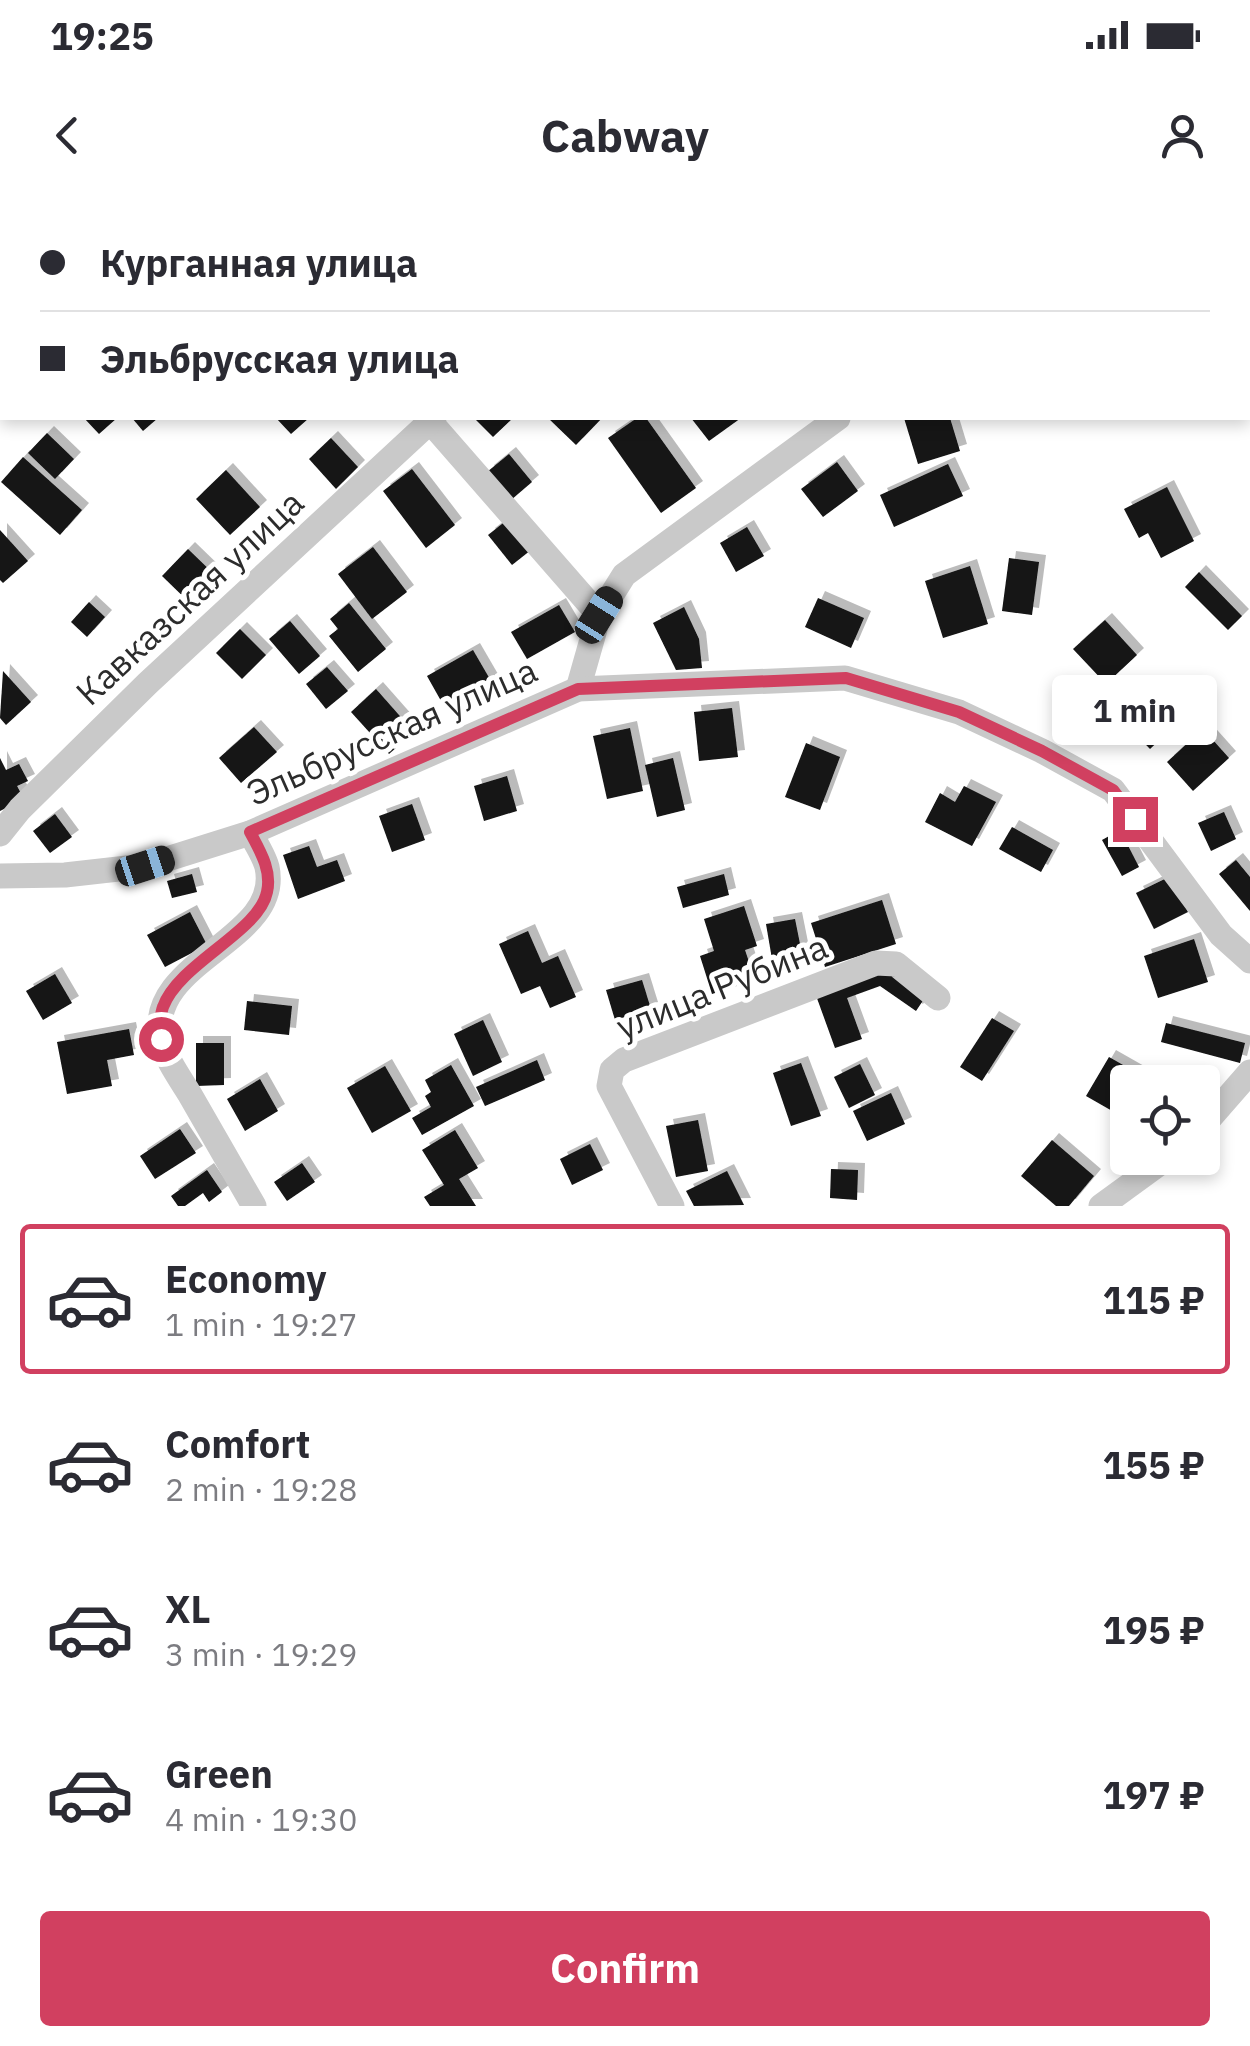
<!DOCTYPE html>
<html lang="en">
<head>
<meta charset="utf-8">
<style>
	:root { --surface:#fff; --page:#f7f7f7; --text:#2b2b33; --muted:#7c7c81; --line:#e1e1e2; --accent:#d14060 }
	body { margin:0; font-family:"IBM Plex Sans",sans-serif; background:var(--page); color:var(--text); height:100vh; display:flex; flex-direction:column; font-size:38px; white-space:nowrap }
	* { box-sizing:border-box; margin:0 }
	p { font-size:32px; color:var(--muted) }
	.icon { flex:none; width:55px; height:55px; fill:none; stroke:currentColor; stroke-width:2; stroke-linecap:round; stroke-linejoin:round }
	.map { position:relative; height:1006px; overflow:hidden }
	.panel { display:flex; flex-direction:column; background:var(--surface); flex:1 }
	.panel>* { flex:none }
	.guide { position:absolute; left:0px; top:0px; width:1250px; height:220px; box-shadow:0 5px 15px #0003; display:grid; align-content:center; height:220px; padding:0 40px; background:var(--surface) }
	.controls { position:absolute; left:1110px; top:865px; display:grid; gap:20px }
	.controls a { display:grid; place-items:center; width:110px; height:110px; border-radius:10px; background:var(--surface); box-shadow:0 5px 15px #0003; font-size:50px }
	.end { position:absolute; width:45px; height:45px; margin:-22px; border:12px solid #d14060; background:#fff; box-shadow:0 0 0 5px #fff }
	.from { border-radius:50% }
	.bubble { position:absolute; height:70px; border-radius:10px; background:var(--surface); box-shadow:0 5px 15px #0003; font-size:32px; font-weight:800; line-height:70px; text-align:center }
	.car { position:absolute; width:30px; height:60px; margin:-30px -15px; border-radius:12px; box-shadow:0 0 8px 2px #0007; background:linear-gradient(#222 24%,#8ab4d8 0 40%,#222 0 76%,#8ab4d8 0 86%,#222 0) }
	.guide b { display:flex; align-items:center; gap:35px; height:95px; font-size:38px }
	.guide b+b { border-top:2px solid var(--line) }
	.guide i { width:25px; height:25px; background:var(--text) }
	ul { padding:18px 0 0; list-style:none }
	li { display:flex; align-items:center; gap:30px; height:150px; margin:0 20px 15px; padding:0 20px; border:5px solid transparent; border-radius:10px }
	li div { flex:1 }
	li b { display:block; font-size:38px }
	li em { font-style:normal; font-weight:800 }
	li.on { border-color:var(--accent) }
	li>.icon { width:90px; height:90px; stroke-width:1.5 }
	.action { display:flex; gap:20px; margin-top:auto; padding:20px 40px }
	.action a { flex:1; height:115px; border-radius:10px; background:var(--accent); color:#fff; font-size:40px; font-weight:800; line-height:115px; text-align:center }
	.status { display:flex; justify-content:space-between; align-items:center; height:70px; padding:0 50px; background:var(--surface); direction:ltr }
	.status svg { height:28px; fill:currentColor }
	header { display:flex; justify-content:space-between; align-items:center; height:130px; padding:0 40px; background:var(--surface); font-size:45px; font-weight:800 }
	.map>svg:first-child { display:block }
	.building { fill:#131313; filter:url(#shadow) }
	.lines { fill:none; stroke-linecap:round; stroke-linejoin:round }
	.path { stroke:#c9c9c9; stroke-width:5; stroke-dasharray:5 5; stroke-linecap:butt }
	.service { stroke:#c9c9c9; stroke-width:12 }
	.minor { stroke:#c9c9c9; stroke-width:25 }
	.tertiary { stroke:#c9c9c9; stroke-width:32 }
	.route { stroke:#d14060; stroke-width:12 }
	.labels { text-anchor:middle; stroke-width:10; stroke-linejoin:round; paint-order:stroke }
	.street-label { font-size:35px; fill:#2c2c2c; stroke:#fff }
</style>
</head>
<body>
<div class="status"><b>19:25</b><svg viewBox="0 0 49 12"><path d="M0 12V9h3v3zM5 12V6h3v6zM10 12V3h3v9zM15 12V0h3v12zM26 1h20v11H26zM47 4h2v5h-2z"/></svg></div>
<header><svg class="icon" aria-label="back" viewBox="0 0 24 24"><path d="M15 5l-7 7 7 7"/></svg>Cabway<svg class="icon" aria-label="person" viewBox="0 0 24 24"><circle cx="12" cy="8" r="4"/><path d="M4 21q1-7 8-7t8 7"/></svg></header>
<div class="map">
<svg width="1250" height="1006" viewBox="0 0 1250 1006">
	<defs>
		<filter id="shadow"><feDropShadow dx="7" dy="-7" stdDeviation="0" flood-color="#0004"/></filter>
	</defs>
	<rect width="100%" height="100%" fill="#fff"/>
	<!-- building -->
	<g class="building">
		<polygon points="84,218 117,218 99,234"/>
		<polygon points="132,218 158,218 143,231"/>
		<polygon points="276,218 309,218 291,234"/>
		<polygon points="474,218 513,218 493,237"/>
		<polygon points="548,218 602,218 576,245"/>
		<polygon points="637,218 646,218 696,288 661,313 608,238"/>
		<polygon points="691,218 741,218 709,241"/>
		<polygon points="904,218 950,218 960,251 918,264"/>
		<polygon points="47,233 74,259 55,279 28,253"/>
		<polygon points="331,238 358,267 336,289 309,259"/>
		<polygon points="509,254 532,282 511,300 487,272"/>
		<polygon points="23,257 82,310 60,335 1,282"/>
		<polygon points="837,262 858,291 823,317 801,289"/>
		<polygon points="948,264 963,296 894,327 880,295"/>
		<polygon points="412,269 455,325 426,348 383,291"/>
		<polygon points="226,270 260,307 230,335 196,299"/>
		<polygon points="1167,287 1194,341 1161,358 1148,333 1139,338 1124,309"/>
		<polygon points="507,320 531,350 512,365 488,335"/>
		<polygon points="747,327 764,356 736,372 720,343"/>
		<polygon points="0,330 28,361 3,383 0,380"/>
		<polygon points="373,347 407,392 372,419 338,374"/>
		<polygon points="188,349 221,381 195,408 162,376"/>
		<polygon points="1009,358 1039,362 1032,415 1002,411"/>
		<polygon points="970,366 988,424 943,438 925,381"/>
		<polygon points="1199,372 1242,416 1228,430 1185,387"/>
		<polygon points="818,398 864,418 851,448 805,427"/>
		<polygon points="89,402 105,417 87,437 71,422"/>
		<polygon points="349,403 386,449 358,472 329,436 338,429 330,419"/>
		<polygon points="559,405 575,432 527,459 511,432"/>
		<polygon points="684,407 699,439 702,468 676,470 653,423"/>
		<polygon points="1105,420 1137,455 1106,484 1073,449"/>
		<polygon points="290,421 320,456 299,474 269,439"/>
		<polygon points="240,429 266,455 242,479 216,453"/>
		<polygon points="473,450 491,481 445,508 427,476"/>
		<polygon points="327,467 348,491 326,509 306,484"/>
		<polygon points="3,471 31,502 6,525 0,518"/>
		<polygon points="376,489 414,532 389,554 351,512"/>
		<polygon points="1152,491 1180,521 1150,549 1122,520"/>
		<polygon points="732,508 738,557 699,561 694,512"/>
		<polygon points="254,527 277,552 241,583 219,558"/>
		<polygon points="630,528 643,591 607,599 593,536"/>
		<polygon points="1203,529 1229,558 1193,591 1167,562"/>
		<polygon points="806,543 840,557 820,610 785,597"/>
		<polygon points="0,558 6,570 19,564 28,581 17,586 24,599 0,611"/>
		<polygon points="673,558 685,610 657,617 645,565"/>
		<polygon points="507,576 517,611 484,621 474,586"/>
		<polygon points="964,586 996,602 972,646 925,622 940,593 955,602"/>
		<polygon points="412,604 425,640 392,652 379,616"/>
		<polygon points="1224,612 1236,639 1211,651 1198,623"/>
		<polygon points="55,614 72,637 50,653 33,631"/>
		<polygon points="1012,627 1053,650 1041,672 999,649"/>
		<polygon points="1120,630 1139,667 1122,676 1102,640"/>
		<polygon points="309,646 317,667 337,660 345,681 298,699 283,655"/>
		<polygon points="1236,660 1250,677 1250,711 1219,674"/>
		<polygon points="192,674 197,692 172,698 167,681"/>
		<polygon points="724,674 729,695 683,708 677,687"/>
		<polygon points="1171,676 1188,712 1154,729 1136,693"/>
		<polygon points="882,700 896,744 825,767 811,723"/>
		<polygon points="744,706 757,746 745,750 755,780 712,794 700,756 714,751 704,719"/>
		<polygon points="190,712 207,745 165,767 147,735"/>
		<polygon points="795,719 802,754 772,759 766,724"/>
		<polygon points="528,731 542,763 558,756 576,797 550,808 540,786 521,794 499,744"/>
		<polygon points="1194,739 1208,782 1158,798 1144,756"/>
		<polygon points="882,766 926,796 916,811 880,786 847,798 862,839 835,848 814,790"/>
		<polygon points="55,774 72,803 43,820 26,791"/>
		<polygon points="642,780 651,809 615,820 606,790"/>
		<polygon points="247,801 292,806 289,835 244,830"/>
		<polygon points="992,818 1014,831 982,881 960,867"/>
		<polygon points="483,820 502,862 473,876 454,834"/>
		<polygon points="1166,823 1245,843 1240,863 1161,842"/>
		<polygon points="129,829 134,855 107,860 112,886 67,894 57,842"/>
		<polygon points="196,843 224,843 224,885 196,886"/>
		<polygon points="1109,857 1153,882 1128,882 1128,920 1086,896"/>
		<polygon points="537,860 545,880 485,906 476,887"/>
		<polygon points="801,863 821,916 791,926 773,873"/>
		<polygon points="860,864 875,895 849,908 834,877"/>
		<polygon points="451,865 474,906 422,935 412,918 431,907 425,896 431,892 425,880"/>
		<polygon points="385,866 411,911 372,933 347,888"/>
		<polygon points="260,879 278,911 245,931 227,899"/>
		<polygon points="891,893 905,924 867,941 853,911"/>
		<polygon points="698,920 708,971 676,977 666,926"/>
		<polygon points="180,929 196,953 155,979 140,956"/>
		<polygon points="455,930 478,968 459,979 476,1006 430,1006 424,997 444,985 422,950"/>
		<polygon points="1052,940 1094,976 1069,1006 1056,1006 1021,976"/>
		<polygon points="590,944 603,970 572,985 560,959"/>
		<polygon points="302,963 315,982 287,1001 274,982"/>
		<polygon points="831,969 858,970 857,1000 830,998"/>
		<polygon points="207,970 222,992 209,1002 203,993 185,1006 178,1006 171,996"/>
		<polygon points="727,971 744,1005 694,1006 686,991"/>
	</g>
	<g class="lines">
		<!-- path -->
		<g class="path">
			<polyline points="140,2 143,0"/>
			<polyline points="223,2 225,0"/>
		</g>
		<!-- service -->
		<g class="service">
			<polyline points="70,2 71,0"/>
			<polyline points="0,43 2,45"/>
		</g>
		<!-- minor -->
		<g class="minor">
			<polyline points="682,2 688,0"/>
			<polyline points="427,218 599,415"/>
			<polyline points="578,489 599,415 624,375 838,218"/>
			<path d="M250,633C256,643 264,656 267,667C283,741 145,760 161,839C165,857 179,877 189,893C211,931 232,968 254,1006"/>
			<polyline points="0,634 20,609 148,483 434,218"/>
			<polyline points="0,676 65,675 145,666 250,633 578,489 845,478 959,512 1042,551 1113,590 1221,735 1250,761"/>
			<polyline points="1202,927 1250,872"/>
			<polyline points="672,1006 609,886 612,870 624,860 876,763 896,764 938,798"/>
			<polyline points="1101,1006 1167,958"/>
		</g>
		<!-- tertiary -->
		<g class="tertiary">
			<polyline points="188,2 191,0"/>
			<polyline points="0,181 2,179"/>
		</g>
	</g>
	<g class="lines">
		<!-- route -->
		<path class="route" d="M161,839C161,829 159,817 163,807C179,763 259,732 267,692C272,670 260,651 250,632L578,489L846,478L959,512L1042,551L1113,590L1135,619"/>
	</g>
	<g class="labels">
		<!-- street labels -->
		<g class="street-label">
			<text transform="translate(190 398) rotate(-43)" y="12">Кавказская улица</text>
			<text transform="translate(392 532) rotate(-24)" y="12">Эльбрусская улица</text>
			<text transform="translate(722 787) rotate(-22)" y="12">улица Рубина</text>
		</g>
	</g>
</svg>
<div class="controls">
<a><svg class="icon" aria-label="locate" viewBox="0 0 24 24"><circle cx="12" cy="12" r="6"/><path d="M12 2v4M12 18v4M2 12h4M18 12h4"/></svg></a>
</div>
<i class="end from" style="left:161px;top:839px"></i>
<i class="end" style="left:1135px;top:619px"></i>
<div class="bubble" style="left:1052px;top:475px;width:165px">1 min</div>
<i class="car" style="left:599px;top:415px;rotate:32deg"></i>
<i class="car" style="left:145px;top:666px;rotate:72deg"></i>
<div class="guide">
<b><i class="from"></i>Курганная улица</b>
<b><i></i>Эльбрусская улица</b>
</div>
</div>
<section class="panel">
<ul>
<li class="on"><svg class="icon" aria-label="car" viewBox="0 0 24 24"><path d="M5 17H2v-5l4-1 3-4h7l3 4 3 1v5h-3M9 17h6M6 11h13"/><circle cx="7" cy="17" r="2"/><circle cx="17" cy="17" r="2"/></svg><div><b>Economy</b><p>1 min · 19:27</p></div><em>115 ₽</em></li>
<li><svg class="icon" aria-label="car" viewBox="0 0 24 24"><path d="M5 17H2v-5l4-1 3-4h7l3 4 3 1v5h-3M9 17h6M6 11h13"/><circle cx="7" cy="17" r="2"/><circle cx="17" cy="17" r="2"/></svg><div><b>Comfort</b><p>2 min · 19:28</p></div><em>155 ₽</em></li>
<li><svg class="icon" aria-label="car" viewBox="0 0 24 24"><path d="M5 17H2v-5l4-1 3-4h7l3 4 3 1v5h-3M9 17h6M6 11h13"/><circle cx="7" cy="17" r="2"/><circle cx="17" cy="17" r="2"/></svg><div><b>XL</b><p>3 min · 19:29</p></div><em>195 ₽</em></li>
<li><svg class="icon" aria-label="car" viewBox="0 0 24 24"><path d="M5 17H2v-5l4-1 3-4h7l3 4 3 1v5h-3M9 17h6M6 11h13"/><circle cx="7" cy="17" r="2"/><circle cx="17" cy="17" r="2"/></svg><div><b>Green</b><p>4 min · 19:30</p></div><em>197 ₽</em></li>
</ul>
<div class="action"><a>Confirm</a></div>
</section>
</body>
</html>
